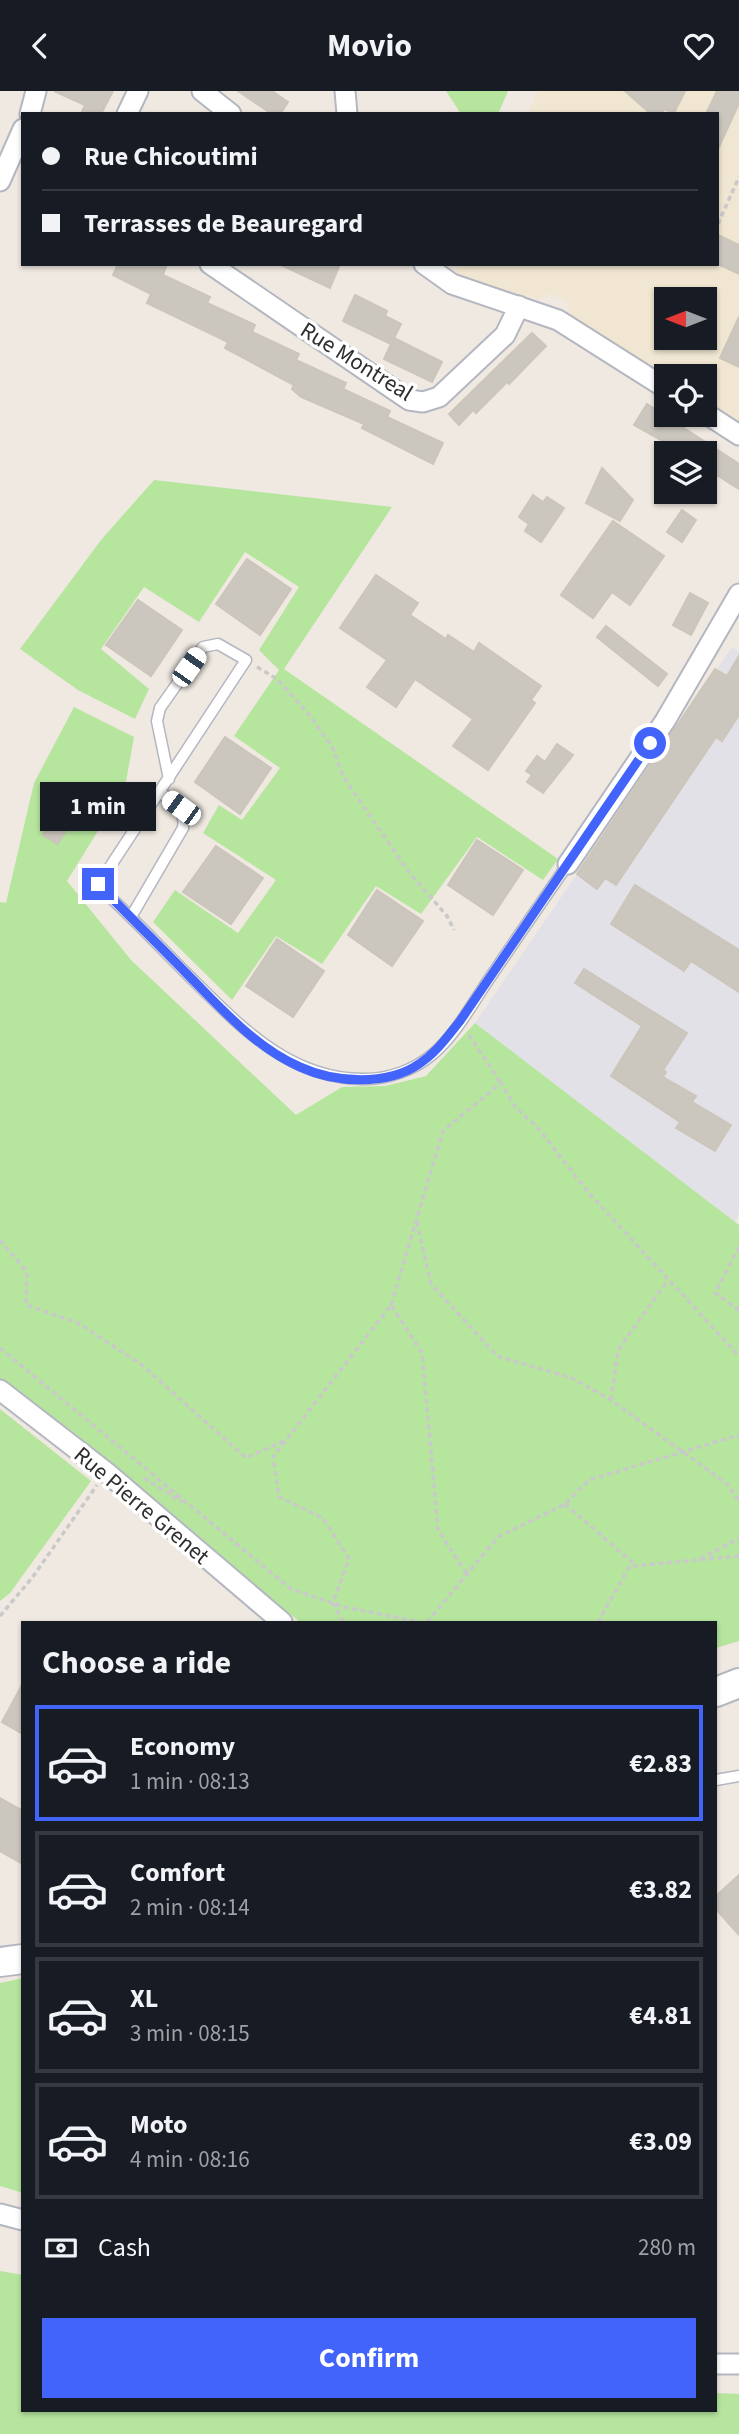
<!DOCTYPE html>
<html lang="en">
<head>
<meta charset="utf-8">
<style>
	:root { --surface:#171b24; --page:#242831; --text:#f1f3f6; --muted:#9ea1a6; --line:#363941; --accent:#4264fb }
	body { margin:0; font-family:"Source Sans 3",sans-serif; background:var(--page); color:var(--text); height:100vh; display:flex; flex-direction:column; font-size:26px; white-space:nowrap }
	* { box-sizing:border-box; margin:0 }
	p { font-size:23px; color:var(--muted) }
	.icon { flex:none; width:38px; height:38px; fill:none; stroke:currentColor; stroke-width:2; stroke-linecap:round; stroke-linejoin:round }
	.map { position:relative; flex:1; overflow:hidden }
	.side { position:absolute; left:21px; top:1530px; width:696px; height:791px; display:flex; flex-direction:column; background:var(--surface); border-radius:0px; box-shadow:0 2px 5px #0004 }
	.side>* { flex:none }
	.top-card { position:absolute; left:21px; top:21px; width:698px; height:154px; border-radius:0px; box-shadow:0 2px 5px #0004; display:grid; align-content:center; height:154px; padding:0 21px; background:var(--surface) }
	.needle { width:46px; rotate:270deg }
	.controls { position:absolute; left:654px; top:196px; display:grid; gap:14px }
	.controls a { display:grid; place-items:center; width:63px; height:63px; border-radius:0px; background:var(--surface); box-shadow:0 2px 5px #0004; font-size:35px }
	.end { position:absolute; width:32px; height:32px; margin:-16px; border:9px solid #4264fb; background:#fff; box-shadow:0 0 0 4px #fff }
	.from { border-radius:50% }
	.bubble { position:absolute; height:49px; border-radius:0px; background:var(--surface); box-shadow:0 2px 5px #0004; font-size:23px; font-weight:700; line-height:49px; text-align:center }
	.car { position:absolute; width:21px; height:42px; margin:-21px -10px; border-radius:9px; box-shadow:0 0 5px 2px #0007; background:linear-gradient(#fff 24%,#345 0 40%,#fff 0 76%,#345 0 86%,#fff 0) }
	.top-card b { display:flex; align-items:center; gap:24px; height:66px; font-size:26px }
	.top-card b+b { border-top:2px solid var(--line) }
	.top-card i { width:18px; height:18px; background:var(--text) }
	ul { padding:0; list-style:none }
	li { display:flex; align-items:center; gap:21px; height:116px; margin:0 14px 10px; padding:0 7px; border:4px solid var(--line); border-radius:0px }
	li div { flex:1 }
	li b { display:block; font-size:26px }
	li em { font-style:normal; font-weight:700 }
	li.on { border-color:var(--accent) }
	li>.icon { width:63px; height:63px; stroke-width:1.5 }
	h2 { padding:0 21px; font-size:32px; line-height:84px }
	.pay { display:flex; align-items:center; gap:18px; height:77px; padding:0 21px; font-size:26px }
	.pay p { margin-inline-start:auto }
	.primary-button { display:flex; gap:14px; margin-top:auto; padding:14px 21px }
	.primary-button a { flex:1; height:80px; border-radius:0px; background:var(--accent); color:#fff; font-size:28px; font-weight:700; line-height:80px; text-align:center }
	header { display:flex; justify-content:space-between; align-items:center; height:91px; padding:0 21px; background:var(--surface); font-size:32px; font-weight:700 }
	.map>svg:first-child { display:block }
	.industrial { fill:#e3e1e8 }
	.education { fill:#f0e6d1; fill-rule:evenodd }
	.green { fill:#b6e59e }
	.building { fill:#cbc7bf; stroke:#cbc5ba; stroke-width:2 }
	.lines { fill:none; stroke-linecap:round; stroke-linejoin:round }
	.service-casing { stroke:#b4b7c1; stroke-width:13 }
	.minor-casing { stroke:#b4b7c1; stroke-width:23 }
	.secondary-casing { stroke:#b4b7c1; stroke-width:32 }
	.path { stroke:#c9c9c9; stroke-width:3.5; stroke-dasharray:5 3.5; stroke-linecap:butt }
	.service { stroke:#fff; stroke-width:10 }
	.minor { stroke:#fff; stroke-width:19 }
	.secondary { stroke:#fff; stroke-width:28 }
	.route { stroke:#4264fb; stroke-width:9 }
	.labels { text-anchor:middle; stroke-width:7; stroke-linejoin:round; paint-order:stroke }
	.street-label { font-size:23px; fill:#2e2e2e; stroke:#fff }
</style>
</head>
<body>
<header><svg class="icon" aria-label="back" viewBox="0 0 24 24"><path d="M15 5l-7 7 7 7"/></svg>Movio<svg class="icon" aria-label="heart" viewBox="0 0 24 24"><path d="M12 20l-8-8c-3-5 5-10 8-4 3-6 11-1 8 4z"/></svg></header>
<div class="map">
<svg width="739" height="2343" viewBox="0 0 739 2343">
	<rect width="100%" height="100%" fill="#efe9e1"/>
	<!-- industrial -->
	<polygon class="industrial" points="732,556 739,561 739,1123 735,1131 475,932"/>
	<!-- education -->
	<path class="education" d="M538,0H739V331L712,313L705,301V285H668L571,225L566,210L550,203L538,208L454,184L459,173H718V23H528ZM667,208H705V247H667Z"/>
	<!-- green -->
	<g class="green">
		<polygon points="446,0 508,0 498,23 461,23"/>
		<polygon points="154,389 392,416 284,578 558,768 543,789 477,746 421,823 376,795 322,873 276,845 232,909 153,831 175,799 238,842 276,789 203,742 219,714 242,729 280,677 234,645 279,579 259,559 299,496 245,461 199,531 144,496 101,558 149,598 135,628 78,599 20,558 101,449"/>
		<polygon points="74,616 134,646 125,696 67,790 131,869 296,1024 342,996 385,995 426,985 475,932 739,1134 739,1550 716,1557 716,1531 300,1531 0,1289 0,811 6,812 34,692"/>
		<polygon points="0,1318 91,1390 10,1502 0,1510"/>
		<polygon points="23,1887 23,2102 0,2095 0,1892"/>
		<polygon points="0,2180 23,2184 23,2319 716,2319 716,2302 739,2303 739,2343 0,2343"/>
	</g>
	<!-- building -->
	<g class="building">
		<polygon points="54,0 113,0 101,23 81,23 85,14"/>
		<polygon points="238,0 272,0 288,11 280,23 272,23"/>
		<polygon points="625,0 685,0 674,22 664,18 662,23 651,23"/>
		<polygon points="717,0 739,0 739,12 718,58 718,23 706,23"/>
		<polygon points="718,144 739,154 739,183 718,173"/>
		<polygon points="118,173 167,173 163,184 210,206 207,212 255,234 252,241 299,263 296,269 346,292 343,298 390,320 387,326 443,352 433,373 362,337 364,333 301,306 292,298 294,294 225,257 228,251 147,212 151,203 113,184"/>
		<polygon points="279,173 340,173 330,197"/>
		<polygon points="355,204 387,220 385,225 401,233 394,247 442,271 432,291 384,268 391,253 343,230"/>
		<polygon points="739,226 739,276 720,267"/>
		<polygon points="532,242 546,255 509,293 507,291 476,322 473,319 459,334 449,323"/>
		<polygon points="647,313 739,373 739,398 709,379 719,362 684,362 634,334"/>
		<polygon points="602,377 633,409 620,430 586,412"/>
		<polygon points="533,404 543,411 547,406 564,417 541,451 525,440 529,433 519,426"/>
		<polygon points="682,419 696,429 682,451 667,441"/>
		<polygon points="613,430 664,465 630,514 612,501 593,527 561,504"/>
		<polygon points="247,468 291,498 260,544 216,513"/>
		<polygon points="376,484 418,512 410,524 446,548 448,544 474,561 479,552 541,595 531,609 535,612 488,679 453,655 473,628 415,588 396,616 367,596 387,569 340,537"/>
		<polygon points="690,502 708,512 691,544 673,534"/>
		<polygon points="138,509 182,539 151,585 106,554"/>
		<polygon points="606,535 667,583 658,595 597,546"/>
		<polygon points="739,565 739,624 722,650 716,646 616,794 605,787 597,798 577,783 715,578 727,585"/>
		<polygon points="225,646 271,677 240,723 195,691"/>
		<polygon points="557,653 573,664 543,702 527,691 532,684 526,680 537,665 545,671"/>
		<polygon points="51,731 66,739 58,753 43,744"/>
		<polygon points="477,749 523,779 493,824 448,794"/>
		<polygon points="216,755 263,787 231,833 183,801"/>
		<polygon points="635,794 739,859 739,901 691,870 684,880 611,833"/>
		<polygon points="377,799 423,830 392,875 348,844"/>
		<polygon points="277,848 324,880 293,926 246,895"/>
		<polygon points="584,878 687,942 663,979 666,981 663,986 696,1005 692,1011 731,1034 715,1060 676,1037 680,1031 611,985 642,935 575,892"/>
		<polygon points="23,1592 23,1643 2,1631"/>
		<polygon points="0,1707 23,1720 23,1773 0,1760"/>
		<polygon points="739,1784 739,1844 716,1818 716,1805"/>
	</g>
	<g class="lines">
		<defs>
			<g id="service">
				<path d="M169,688L157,630L160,617L203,556L218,553L246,569L98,794C127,822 156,851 184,880C236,931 287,989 365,988C389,988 414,979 433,963C455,944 471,915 487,891C514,851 541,812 568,773"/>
				<path d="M131,826L183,737C186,718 174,712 160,701"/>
				<polyline points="716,1689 739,1685"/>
			</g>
			<g id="minor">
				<polyline points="202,0 231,23"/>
				<polyline points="345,0 347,23"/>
				<polyline points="30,23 36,0"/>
				<polyline points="127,23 138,0"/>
				<polyline points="0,90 23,38"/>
				<polyline points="210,173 409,309 423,311 439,306 505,244 519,215"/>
				<polyline points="424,173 452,193 558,229 667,298"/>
				<polyline points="705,322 739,344"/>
				<polyline points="568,773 665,630 739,503"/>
				<polyline points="0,1299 106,1381 282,1531"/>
				<polyline points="0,2123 23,2129"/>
				<polyline points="716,2273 739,2273"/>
			</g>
			<g id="secondary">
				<polyline points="716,1601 739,1592"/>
				<polyline points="0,1871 23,1868"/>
			</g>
		</defs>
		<!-- service casing -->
		<use href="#service" class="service-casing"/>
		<!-- minor casing -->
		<use href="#minor" class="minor-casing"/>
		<!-- secondary casing -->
		<use href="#secondary" class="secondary-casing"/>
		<!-- path -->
		<g class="path">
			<polyline points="718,133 739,86"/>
			<polyline points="257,576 277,588 306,620 332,655 344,687 408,780 447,825 454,839"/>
			<polyline points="469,944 501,992"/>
			<polyline points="417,1131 431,1193 497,1265 572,1287 611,1309 727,1393 739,1410"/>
			<polyline points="0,1149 27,1181 26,1214 78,1232 142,1274 246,1367 286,1349"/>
			<polyline points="739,1156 715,1202 739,1219"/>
			<polyline points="391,1214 443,1040 501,992 515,1016 537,1036 588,1101 739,1265"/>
			<polyline points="0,1257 291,1498 344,1516 420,1531"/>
			<polyline points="611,1309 618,1259 668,1189"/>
			<polyline points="144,1387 182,1411"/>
			<polyline points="565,1413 632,1471 598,1531"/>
			<polyline points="700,1468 739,1447"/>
			<polyline points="633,1475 739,1465"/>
			<polyline points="0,1525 32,1487 97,1394"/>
			<polyline points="343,1531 333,1512 349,1468 323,1427 279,1406 273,1366 391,1214 422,1262 438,1439 467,1483"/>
			<polyline points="427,1531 498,1446 565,1413 589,1389 739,1344"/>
		</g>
		<!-- service -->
		<use href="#service" class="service"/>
		<!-- minor -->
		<use href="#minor" class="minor"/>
		<!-- secondary -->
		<use href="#secondary" class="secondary"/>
	</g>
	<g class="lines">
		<!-- route -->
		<path class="route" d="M98,793C128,824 159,854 189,885C222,918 256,957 300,976C335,992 387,995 419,973C436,962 447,946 460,930L650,652"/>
	</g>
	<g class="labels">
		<!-- street labels -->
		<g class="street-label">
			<text transform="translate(357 270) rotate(32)" y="8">Rue Montreal</text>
			<text transform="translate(142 1414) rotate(40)" y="8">Rue Pierre Grenet</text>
		</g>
	</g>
</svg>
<div class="controls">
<a><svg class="needle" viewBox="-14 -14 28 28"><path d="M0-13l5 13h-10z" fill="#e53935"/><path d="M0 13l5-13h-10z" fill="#9ea1a6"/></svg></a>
<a><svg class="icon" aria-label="locate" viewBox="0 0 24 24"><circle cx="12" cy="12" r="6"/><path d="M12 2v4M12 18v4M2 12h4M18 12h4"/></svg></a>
<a><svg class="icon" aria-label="layers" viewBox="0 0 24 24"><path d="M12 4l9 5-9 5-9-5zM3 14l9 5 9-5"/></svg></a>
</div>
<i class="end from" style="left:650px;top:652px"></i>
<i class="end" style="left:98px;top:793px"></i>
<div class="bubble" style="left:40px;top:691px;width:116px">1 min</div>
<i class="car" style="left:189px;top:576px;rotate:35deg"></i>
<i class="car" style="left:181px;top:717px;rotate:306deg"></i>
<div class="top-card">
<b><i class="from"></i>Rue Chicoutimi</b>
<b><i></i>Terrasses de Beauregard</b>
</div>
<section class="side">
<h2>Choose a ride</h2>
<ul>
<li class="on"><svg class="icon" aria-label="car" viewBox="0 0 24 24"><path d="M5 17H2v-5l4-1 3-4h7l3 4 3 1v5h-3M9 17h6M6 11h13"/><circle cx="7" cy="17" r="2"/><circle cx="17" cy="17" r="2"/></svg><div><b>Economy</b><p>1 min · 08:13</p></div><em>€2.83</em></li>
<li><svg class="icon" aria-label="car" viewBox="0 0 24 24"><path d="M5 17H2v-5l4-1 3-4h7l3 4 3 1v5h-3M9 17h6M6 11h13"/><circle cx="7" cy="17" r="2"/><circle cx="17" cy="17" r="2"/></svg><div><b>Comfort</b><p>2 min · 08:14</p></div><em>€3.82</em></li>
<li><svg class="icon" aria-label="car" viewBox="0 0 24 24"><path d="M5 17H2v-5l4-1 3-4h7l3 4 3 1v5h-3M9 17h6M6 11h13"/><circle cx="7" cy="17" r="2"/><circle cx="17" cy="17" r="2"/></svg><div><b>XL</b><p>3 min · 08:15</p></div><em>€4.81</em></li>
<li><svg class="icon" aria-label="car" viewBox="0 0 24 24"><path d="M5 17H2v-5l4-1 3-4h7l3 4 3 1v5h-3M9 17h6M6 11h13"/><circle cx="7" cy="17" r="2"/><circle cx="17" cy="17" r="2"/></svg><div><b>Moto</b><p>4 min · 08:16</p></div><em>€3.09</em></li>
</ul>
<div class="pay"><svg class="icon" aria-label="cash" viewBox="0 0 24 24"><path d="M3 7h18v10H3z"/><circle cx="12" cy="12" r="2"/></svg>Cash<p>280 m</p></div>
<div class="primary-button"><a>Confirm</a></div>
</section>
</div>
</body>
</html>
